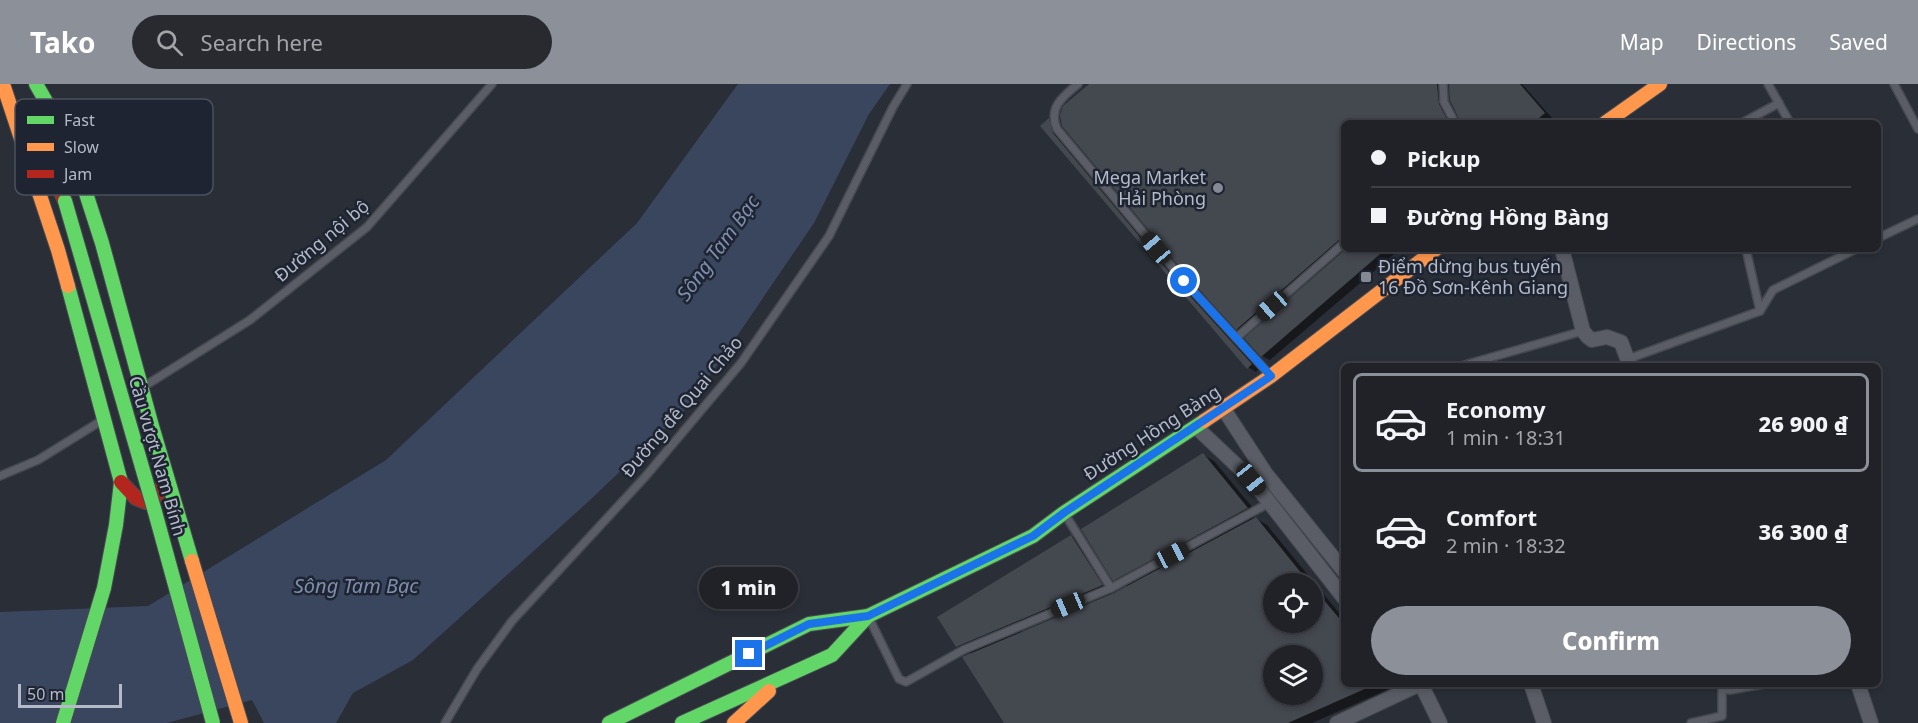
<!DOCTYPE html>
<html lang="en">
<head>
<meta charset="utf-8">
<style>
	:root { --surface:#202228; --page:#282a30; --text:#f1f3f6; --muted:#a2a4a8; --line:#3d3f45; --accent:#8c9099 }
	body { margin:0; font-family:"Noto Sans",sans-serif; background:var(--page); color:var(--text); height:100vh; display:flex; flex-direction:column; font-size:22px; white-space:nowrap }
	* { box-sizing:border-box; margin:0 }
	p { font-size:20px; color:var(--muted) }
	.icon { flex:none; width:33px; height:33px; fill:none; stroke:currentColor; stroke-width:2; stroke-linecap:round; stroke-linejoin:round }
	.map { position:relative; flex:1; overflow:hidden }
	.sheet { position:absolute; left:1341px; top:279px; width:540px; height:324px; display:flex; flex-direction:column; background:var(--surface); border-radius:9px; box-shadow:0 3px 9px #0003,0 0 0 2px var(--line) }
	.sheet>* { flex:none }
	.top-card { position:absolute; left:1341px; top:36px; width:540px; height:132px; border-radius:9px; box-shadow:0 3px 9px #0003,0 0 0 2px var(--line); display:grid; align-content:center; height:132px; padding:0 30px; background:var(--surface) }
	.controls { position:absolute; left:1263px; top:489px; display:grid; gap:12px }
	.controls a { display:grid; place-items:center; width:60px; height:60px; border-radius:50%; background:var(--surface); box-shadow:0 3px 9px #0003,0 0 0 2px var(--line); font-size:30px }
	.scale { position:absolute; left:18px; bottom:15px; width:104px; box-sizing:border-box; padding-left:6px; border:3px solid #b4bac7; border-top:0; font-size:16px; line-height:21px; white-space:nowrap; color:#b4bac7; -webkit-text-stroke:4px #1e2431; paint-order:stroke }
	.end { position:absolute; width:27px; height:27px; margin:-14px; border:8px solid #1a73e8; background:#fff; box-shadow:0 0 0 3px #fff }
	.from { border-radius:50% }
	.bubble { position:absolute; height:42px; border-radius:21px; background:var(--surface); box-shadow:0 3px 9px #0003,0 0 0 2px var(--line); font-size:20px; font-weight:800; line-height:42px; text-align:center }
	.car { position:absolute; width:18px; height:36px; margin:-18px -9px; border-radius:8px; box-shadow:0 0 4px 2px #0007; background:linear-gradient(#222 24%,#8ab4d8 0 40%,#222 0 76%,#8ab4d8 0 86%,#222 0) }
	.top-card b { display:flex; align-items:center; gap:21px; height:57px; font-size:22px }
	.top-card b+b { border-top:2px solid var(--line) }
	.top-card i { width:15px; height:15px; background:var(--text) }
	ul { padding:10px 0 0; list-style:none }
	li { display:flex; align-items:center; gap:18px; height:99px; margin:0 12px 9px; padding:0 18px; border:3px solid transparent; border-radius:9px }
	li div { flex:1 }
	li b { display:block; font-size:22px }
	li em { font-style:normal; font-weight:800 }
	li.on { border-color:var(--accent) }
	li>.icon { width:54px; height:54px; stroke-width:1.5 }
	.primary-button { display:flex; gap:12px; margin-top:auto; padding:12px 30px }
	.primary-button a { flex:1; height:69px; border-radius:36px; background:var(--accent); color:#fff; font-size:24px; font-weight:800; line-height:69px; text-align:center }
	header { display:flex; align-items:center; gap:36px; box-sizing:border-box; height:84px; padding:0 30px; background:var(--accent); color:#fff }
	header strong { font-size:28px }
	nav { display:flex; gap:33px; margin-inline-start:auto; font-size:21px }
	.search { width:420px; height:54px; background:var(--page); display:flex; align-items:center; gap:15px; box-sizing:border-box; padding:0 21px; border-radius:33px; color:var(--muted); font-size:22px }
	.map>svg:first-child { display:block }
	.water { fill:#39465e }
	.shadow { fill:#0007; fill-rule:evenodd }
	.building { fill:#44484f; fill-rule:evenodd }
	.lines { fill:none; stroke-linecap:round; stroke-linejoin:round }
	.lane-casing { stroke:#46494f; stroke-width:10 }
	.street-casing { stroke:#46494f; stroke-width:16 }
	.fast-casing { stroke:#484b53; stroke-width:16 }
	.slow-casing { stroke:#484b53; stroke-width:16 }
	.jam-casing { stroke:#484b53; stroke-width:16 }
	.lane { stroke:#5a5d65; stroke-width:7 }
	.street { stroke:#5a5d65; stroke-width:14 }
	.fast { stroke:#63d668; stroke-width:14 }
	.slow { stroke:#ff974d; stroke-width:14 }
	.jam { stroke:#b3261e; stroke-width:14 }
	.fast-bridge-casing { stroke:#484b53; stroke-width:16; stroke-linecap:butt }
	.fast-bridge { stroke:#63d668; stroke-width:14 }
	.route { stroke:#1a73e8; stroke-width:8 }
	.poi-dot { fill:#848994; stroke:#1e2431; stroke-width:2 }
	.labels { text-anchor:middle; stroke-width:5; stroke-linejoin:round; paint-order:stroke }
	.poi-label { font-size:18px; fill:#b4bac7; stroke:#1e2431; text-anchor:end }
	.street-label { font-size:18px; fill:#b4bac7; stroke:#1e2431 }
	.water-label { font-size:20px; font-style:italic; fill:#7d8ead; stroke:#1e2431 }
	.key { fill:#1e2431; stroke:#4b515e; stroke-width:1.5 }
	.key-label { font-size:16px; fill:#b4bac7 }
</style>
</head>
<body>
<header>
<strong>Tako</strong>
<div class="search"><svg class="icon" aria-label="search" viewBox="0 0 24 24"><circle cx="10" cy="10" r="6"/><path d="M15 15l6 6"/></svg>Search here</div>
<nav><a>Map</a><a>Directions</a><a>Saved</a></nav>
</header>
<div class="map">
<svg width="1918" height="639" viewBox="0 0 1918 639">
	<rect width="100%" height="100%" fill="#2a2e36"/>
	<!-- water -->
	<polygon class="water" points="738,0 890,0 869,30 814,139 690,321 589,417 413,576 353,609 336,639 264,639 252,616 167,639 0,639 0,528 148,522 386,376 637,139"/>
	<!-- shadow -->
	<g class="shadow">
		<polygon points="1091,0 1448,0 1445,5 1447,26 1454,39 1344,39 1344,163 1246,250 1237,245 1189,192"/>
		<polygon points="1450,0 1522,0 1552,34 1546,39 1461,39"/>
		<polygon points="1049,36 1057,41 1061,55 1188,207 1259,285 1256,288 1248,283 1042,43"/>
		<polygon points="1348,165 1400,165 1270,276 1262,272"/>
		<path d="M1203,371L1214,377L1258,430L1253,433L1267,441L1344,535V600L1398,601L1312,639H1006L972,570L957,562L1071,452L1082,459L1113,508L1021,547L1022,549L1128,503L1114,495ZM1274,500H1312V538H1274ZM1274,572H1312V610H1274Z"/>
	</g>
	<!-- building -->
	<g class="building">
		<polygon points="1089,0 1437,0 1439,20 1449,39 1344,39 1344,153 1340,155 1236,246 1188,193 1062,42 1060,31 1063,22"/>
		<polygon points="1449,0 1520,0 1545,29 1533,39 1461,39 1450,16"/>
		<polygon points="1049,34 1053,49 1180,201 1252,280 1247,285 1040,42"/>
		<polygon points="1346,165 1386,165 1261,273 1244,254"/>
		<polygon points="1203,369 1248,424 1113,497 1081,445"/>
		<path d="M1256,433L1310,500H1274V538H1312V502L1344,540V600H1376L1288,639H1004L962,573L1114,509ZM1274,572H1312V610H1274Z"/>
		<polygon points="1071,451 1103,501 956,563 937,533"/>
	</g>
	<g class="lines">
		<defs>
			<g id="lane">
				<path d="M1078,0C1062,13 1048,24 1057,45L1184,197L1269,290"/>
				<polyline points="1443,0 1444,18 1455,39"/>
				<polyline points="1768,0 1790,39"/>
				<polyline points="1894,0 1918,45"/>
				<polyline points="1742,39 1779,19"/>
				<polyline points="1878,154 1918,135"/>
				<polyline points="1746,165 1760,227"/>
				<polyline points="1236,254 1344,159"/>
				<polyline points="1628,275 1760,227 1773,206 1856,165"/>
				<polyline points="1461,282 1583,247"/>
				<polyline points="143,303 250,236 367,143 492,0"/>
				<polyline points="0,392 38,376 101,337"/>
				<polyline points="1066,432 1111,504"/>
				<polyline points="870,536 899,595 906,598 963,566 1111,504 1271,418"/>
				<polyline points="1721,602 1723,605 1730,606 1764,600"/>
				<polyline points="445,639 477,585 512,537 645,393 741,279 829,152 893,23 907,0"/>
				<polyline points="1691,639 1722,632 1722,604"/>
			</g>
			<g id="street">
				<polyline points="1562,165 1583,247 1588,253 1592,256 1607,253 1621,258 1630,282"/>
				<polyline points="1223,324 1266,390 1344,487"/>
				<polyline points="1196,343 1251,395 1344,514"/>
				<polyline points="1421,600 1440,639"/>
				<polyline points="1531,600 1544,639"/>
				<polyline points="1858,600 1871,639"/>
				<polyline points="1337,639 1420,600"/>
			</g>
			<g id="fast">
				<polyline points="36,0 64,49 83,100 102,159 152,342 192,477"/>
				<polyline points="63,639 104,504 116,441 121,398 68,202"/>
				<polyline points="609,639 809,540 868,532 1033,452 1065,428 1204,337"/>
				<polyline points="682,639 832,571 868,532"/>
			</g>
			<g id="slow">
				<polyline points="3,0 58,166 68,202"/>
				<polyline points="1605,39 1660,0"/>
				<polyline points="1204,337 1271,292 1436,165"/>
				<polyline points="192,477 241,639"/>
				<polyline points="734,639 769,607"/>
			</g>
			<g id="jam">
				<polyline points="27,37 65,117"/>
				<polyline points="121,398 136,414 146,418 156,412 161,404"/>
			</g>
		</defs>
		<!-- lane casing -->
		<use href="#lane" class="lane-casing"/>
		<!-- street casing -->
		<use href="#street" class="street-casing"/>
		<!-- fast casing -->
		<use href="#fast" class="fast-casing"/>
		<!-- slow casing -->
		<use href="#slow" class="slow-casing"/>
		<!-- jam casing -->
		<use href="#jam" class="jam-casing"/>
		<!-- lane -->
		<use href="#lane" class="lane"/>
		<!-- street -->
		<use href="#street" class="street"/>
		<!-- fast -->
		<use href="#fast" class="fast"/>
		<!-- slow -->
		<use href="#slow" class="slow"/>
		<!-- jam -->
		<use href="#jam" class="jam"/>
		<defs>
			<polyline id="fast-bridge" points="65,117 155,428 213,639"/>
		</defs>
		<!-- fast-bridge casing -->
		<use href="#fast-bridge" class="fast-bridge-casing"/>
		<!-- fast-bridge -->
		<use href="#fast-bridge" class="fast-bridge"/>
	</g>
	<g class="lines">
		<!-- route -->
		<polyline class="route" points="749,570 809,540 868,532 1033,452 1065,428 1271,292 1184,197"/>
	</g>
	<!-- markers -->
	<g class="poi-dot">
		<circle cx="1218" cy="104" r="6"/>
		<rect x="1360" y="187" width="12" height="12" rx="3"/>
	</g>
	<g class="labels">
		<!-- poi labels -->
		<g class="poi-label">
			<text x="1206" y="100">Mega Market<tspan x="1206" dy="21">Hải Phòng</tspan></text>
			<text x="1378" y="189" text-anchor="start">Điểm dừng bus tuyến<tspan x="1378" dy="21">16 Đồ Sơn-Kênh Giang</tspan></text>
		</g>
		<!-- street labels -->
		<g class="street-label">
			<text transform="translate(322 157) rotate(-40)" y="6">Đường nội bộ</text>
			<text transform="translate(682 323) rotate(-50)" y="6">Đường đê Quai Chảo</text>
			<text transform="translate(1152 349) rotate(-33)" y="6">Đường Hồng Bàng</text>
			<text transform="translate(157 372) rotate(74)" y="6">Cầu vượt Nam Bính</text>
		</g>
		<!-- water labels -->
		<g class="water-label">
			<text transform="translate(718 164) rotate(-54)" y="7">Sông Tam Bạc</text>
			<text x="356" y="509">Sông Tam Bạc</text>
		</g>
	</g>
	<!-- legend -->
	<rect x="15" y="15" width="198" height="96" rx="9" class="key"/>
	<rect x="27" y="32" width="27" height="8" fill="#63d668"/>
	<rect x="27" y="59" width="27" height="8" fill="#ff974d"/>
	<rect x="27" y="86" width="27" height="8" fill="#b3261e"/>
	<g class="key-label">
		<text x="64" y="42">Fast</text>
		<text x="64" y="69">Slow</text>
		<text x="64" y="96">Jam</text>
	</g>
</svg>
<div class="controls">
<a><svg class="icon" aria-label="locate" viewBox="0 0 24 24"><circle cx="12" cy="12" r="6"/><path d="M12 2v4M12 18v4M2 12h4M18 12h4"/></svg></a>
<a><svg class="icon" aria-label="layers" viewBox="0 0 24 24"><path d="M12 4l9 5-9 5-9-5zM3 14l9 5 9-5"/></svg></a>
</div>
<div class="scale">50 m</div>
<i class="end from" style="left:1184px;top:197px"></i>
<i class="end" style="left:749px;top:570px"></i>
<div class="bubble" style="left:699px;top:483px;width:99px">1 min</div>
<i class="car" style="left:1156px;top:164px;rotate:320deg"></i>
<i class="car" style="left:1272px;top:222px;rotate:229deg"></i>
<i class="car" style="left:1251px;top:395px;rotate:141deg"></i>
<i class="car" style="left:1172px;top:471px;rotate:62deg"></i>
<i class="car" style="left:1068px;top:521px;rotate:247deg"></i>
<div class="top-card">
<b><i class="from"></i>Pickup</b>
<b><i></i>Đường Hồng Bàng</b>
</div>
<section class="sheet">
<ul>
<li class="on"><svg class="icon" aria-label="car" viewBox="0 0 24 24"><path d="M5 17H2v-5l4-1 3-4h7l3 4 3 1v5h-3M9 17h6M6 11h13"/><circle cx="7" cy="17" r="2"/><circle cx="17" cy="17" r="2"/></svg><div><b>Economy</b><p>1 min · 18:31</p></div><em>26 900 ₫</em></li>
<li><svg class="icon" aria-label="car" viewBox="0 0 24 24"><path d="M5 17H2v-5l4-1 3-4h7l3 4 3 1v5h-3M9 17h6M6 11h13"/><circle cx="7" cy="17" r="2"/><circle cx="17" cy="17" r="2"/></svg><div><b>Comfort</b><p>2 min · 18:32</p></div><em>36 300 ₫</em></li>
</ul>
<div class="primary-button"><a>Confirm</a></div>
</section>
</div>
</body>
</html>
